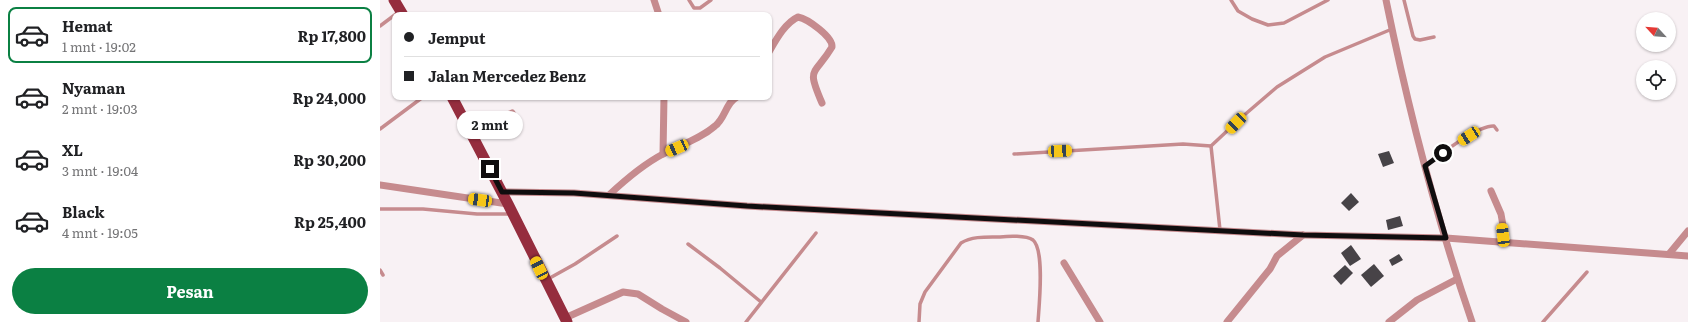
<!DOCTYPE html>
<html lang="id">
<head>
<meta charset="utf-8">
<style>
	:root { --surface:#fff; --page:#f6f6f6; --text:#202124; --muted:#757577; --line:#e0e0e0; --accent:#0b8043 }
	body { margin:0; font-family:Literata,serif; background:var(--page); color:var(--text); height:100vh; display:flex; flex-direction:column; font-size:15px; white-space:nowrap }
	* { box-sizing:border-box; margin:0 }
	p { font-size:13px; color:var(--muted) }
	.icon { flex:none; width:22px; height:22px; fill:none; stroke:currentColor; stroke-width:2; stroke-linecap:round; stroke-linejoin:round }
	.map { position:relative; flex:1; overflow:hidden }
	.side { display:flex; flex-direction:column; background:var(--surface); width:380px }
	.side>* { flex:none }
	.hud { position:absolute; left:12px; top:12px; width:380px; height:88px; border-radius:8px; box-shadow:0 1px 3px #0004; display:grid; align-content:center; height:88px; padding:0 12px; background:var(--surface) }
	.needle { width:26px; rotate:296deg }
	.controls { position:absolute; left:1256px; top:12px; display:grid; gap:8px }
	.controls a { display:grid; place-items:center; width:40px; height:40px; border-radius:50%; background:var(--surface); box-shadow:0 1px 3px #0004; font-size:20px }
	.end { position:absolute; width:18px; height:18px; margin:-9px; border:5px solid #0f0d0e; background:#fff; box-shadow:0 0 0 2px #fff }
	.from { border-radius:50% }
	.bubble { position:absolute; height:28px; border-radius:14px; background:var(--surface); box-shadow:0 1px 3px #0004; font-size:13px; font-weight:700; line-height:28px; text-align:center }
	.car { position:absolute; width:12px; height:24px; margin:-12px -6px; border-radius:5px; box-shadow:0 0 3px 1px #0007; background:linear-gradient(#f5c518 24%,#345 0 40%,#f5c518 0 76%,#345 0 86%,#f5c518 0) }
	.hud b { display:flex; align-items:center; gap:14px; height:38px; font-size:15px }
	.hud b+b { border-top:1px solid var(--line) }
	.hud i { width:10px; height:10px; background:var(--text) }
	ul { padding:7px 0 0; list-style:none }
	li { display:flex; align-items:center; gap:12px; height:56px; margin:0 8px 6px; padding:0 4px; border:2px solid transparent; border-radius:8px }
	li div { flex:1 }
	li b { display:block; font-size:15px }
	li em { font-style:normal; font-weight:700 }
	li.active { border-color:var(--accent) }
	li>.icon { width:36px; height:36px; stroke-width:1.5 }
	.action { display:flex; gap:8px; margin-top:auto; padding:8px 12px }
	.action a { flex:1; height:46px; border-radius:24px; background:var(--accent); color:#fff; font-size:16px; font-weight:700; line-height:46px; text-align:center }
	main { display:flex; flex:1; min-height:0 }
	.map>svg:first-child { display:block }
	.building { fill:#474347 }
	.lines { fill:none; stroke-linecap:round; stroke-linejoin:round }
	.service { stroke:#c68b8e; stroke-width:3.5 }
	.minor { stroke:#c68b8e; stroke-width:7 }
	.primary { stroke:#952d3e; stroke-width:11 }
	.route { stroke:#0f0d0e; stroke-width:5 }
</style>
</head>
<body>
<main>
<section class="side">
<ul>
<li class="active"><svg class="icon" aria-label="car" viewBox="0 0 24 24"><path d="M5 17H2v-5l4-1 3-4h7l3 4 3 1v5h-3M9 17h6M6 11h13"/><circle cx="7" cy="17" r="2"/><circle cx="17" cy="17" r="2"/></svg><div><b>Hemat</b><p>1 mnt · 19:02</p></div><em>Rp 17,800</em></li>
<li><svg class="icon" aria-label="car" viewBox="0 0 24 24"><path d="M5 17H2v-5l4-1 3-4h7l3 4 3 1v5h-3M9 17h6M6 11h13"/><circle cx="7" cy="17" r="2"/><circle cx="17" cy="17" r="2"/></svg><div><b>Nyaman</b><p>2 mnt · 19:03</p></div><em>Rp 24,000</em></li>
<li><svg class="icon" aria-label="car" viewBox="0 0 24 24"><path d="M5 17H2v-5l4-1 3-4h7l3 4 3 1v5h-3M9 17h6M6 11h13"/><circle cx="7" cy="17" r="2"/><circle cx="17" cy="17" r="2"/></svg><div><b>XL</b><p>3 mnt · 19:04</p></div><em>Rp 30,200</em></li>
<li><svg class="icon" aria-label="car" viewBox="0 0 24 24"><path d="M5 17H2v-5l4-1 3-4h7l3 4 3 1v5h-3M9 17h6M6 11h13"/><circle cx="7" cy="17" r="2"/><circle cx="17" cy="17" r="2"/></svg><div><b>Black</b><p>4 mnt · 19:05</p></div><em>Rp 25,400</em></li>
</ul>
<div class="action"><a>Pesan</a></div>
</section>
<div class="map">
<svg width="1308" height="322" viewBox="0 0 1308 322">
	<rect width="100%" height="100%" fill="#f8f1f4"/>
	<!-- building -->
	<g class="building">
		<polygon points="1009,151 1014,163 1003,167 998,154"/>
		<polygon points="971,193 979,202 969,211 961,203"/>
		<polygon points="1020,216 1023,226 1008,230 1006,220"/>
		<polygon points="971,245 981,259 970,266 961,253"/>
		<polygon points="1019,254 1023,260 1012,266 1009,260"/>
		<polygon points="994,264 1004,276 991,287 981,275"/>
		<polygon points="965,265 973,273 961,285 953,276"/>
	</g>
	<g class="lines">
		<!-- service -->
		<g class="service">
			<polyline points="309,0 314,8 320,8 331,0"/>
			<polyline points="851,0 858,11 872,19 888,25 904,23 948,0"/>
			<polyline points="1024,0 1033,36 1035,39 1040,40 1054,37"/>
			<polyline points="0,26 20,11"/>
			<polyline points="0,129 43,97"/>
			<polyline points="831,146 840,230"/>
			<polyline points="634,154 803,144 831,146 862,117 897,87 945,57 1012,29"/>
			<path d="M1045,166C1059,156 1097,125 1114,126L1117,130"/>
			<polyline points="0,209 43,209 97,214 131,214"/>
			<polyline points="308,244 340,268 381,302"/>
			<polyline points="0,270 3,275"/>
			<polyline points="168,279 195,264 237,236"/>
			<polyline points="366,322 436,233"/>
			<path d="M539,322L540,304L545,292L581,243C592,236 607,237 620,237C628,236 646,235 653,240C665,250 659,306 658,322"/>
			<polyline points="1163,322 1207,272"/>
		</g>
		<!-- minor -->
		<g class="minor">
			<polyline points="274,0 279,15"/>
			<path d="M1006,0C1028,108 1056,217 1092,322"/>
			<path d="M389,52C396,40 405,23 418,17C428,19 453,37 452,47C434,77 426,66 442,103"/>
			<polyline points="92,134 132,113"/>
			<polyline points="283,154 284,97"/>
			<polyline points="0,185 128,204"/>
			<polyline points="1111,191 1121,214 1126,243"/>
			<polyline points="122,192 194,193 367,206 923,235 1066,238 1308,256"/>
			<path d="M229,195C245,180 264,164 283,154C301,145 320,139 335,126C345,119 346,102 357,97"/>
			<polyline points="1289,254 1308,231"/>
			<polyline points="684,263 720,322"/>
			<polyline points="185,318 243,292 258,294 282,309 306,322"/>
			<polyline points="847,322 890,269 897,256 923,235"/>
			<polyline points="1009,322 1037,300 1077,279"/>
		</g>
		<!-- primary -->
		<g class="primary">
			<polyline points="14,0 23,15"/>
			<polyline points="72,97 128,204 187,322"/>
		</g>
	</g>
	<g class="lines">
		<!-- route -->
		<polyline class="route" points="110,169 122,192 194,193 367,206 923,235 1066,238 1045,166 1063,153"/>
	</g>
</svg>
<div class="controls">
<a><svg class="needle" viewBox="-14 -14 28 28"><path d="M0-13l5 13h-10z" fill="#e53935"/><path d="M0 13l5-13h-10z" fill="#757577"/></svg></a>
<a><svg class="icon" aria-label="locate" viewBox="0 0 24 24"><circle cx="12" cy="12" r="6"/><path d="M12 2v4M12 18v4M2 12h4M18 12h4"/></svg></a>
</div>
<i class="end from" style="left:1063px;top:153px"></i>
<i class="end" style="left:110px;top:169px"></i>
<div class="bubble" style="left:77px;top:111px;width:66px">2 mnt</div>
<i class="car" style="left:856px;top:123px;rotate:224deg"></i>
<i class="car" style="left:1089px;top:136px;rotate:237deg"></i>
<i class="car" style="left:297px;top:148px;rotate:246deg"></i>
<i class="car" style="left:680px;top:151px;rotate:87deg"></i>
<i class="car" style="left:100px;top:200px;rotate:278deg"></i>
<i class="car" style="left:1123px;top:235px;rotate:353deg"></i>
<i class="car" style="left:159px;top:268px;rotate:334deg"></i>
<div class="hud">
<b><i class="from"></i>Jemput</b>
<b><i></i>Jalan Mercedez Benz</b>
</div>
</div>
</main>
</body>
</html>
